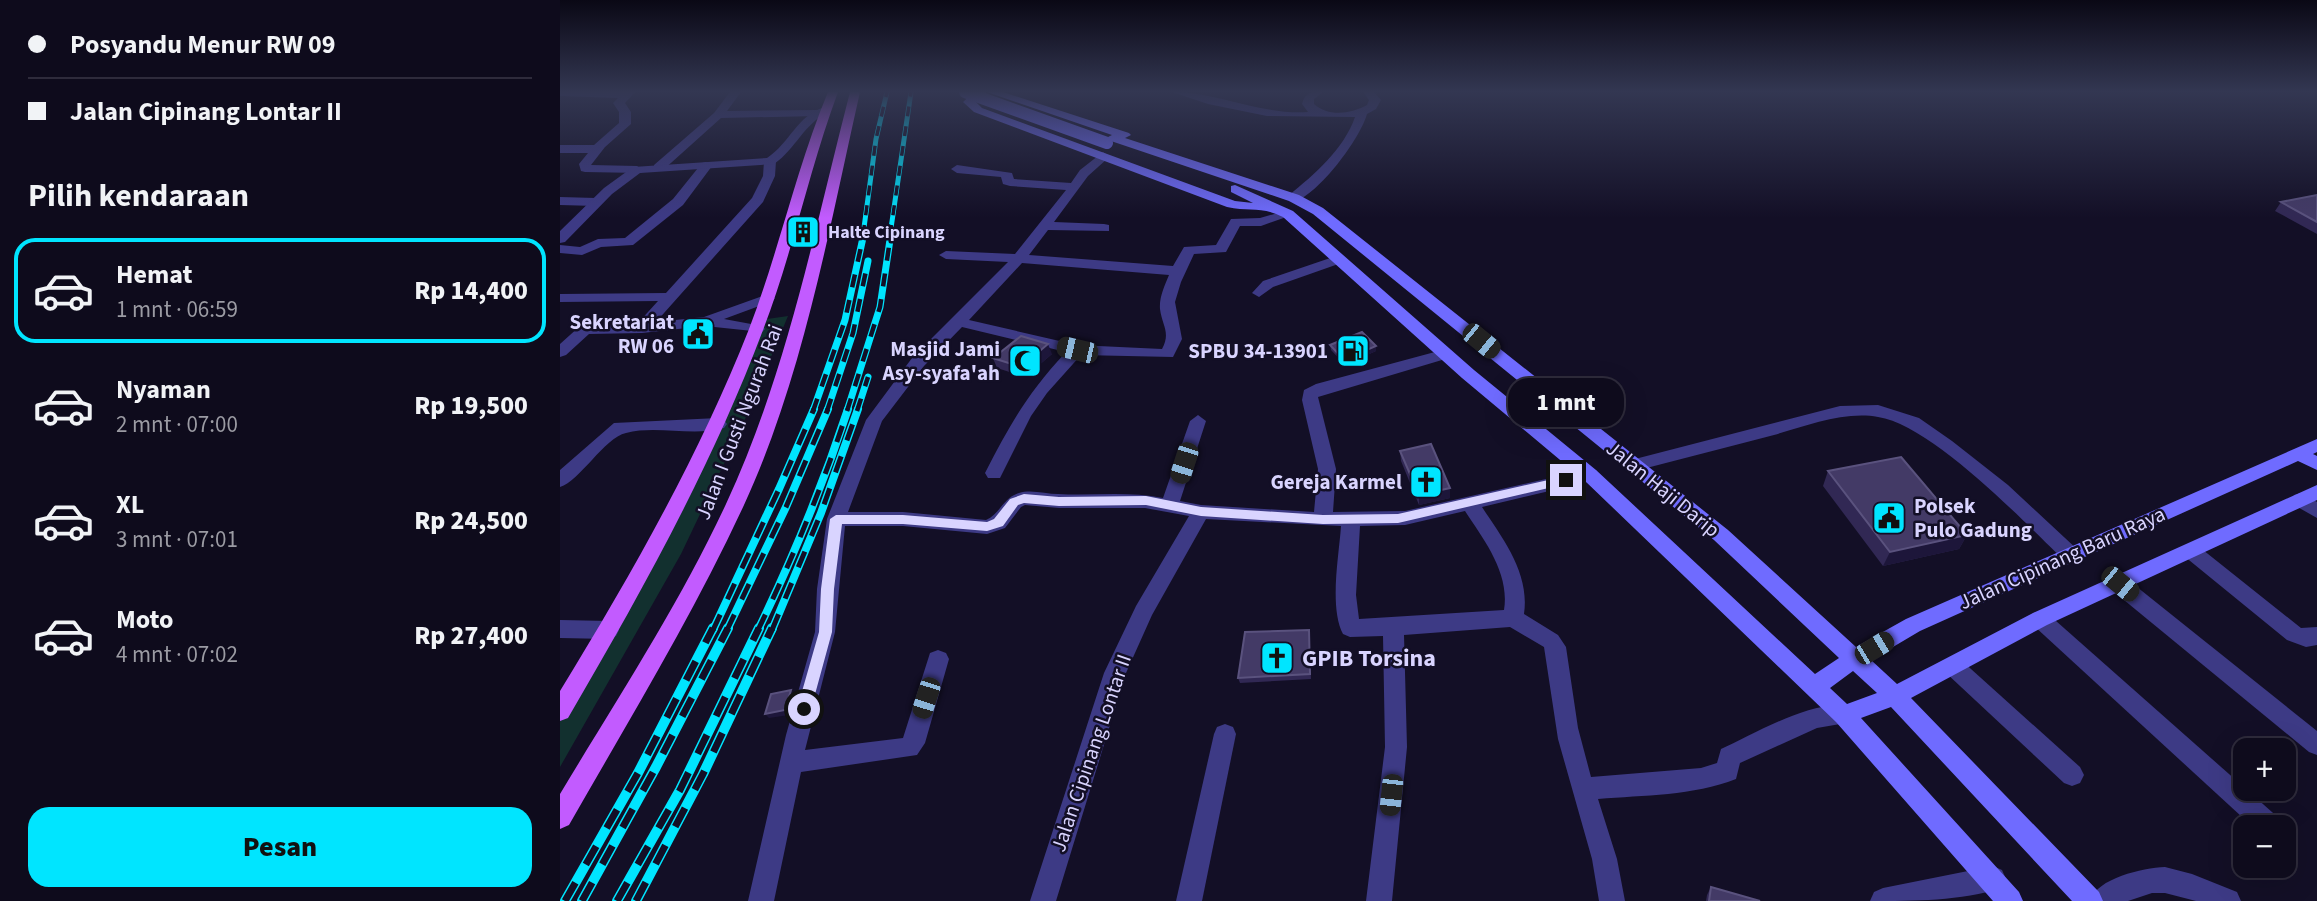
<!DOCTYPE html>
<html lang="id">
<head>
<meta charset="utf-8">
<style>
	:root { --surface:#0e0b1c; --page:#171425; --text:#f1f3f6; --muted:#9b9ba3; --line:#2e2b3b; --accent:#00e5ff }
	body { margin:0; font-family:"Source Sans 3",sans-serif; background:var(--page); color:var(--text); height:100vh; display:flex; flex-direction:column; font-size:26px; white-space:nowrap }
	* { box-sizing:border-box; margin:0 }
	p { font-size:23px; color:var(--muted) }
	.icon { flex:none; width:38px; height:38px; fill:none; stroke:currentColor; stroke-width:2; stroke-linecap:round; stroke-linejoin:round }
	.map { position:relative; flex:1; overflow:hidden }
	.details { display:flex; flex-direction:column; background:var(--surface); width:560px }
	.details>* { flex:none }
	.banner { display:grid; align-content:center; height:154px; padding:0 28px; background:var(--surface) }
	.tools { position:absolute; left:1673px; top:738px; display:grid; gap:14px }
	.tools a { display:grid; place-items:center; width:63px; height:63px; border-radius:14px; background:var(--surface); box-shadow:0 7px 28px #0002,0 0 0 2px var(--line); font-size:35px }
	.end { position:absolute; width:32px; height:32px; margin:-16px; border:9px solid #d9d4ff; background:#111; box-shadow:0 0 0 4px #111 }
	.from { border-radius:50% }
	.bubble { position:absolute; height:49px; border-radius:21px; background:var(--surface); box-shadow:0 7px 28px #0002,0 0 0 2px var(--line); font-size:23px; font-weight:800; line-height:49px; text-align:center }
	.car { position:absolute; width:21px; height:42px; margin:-21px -10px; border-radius:9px; box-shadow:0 0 5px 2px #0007; background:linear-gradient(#222 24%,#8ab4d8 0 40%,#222 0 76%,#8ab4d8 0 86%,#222 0) }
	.banner b { display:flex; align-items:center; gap:24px; height:66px; font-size:26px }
	.banner b+b { border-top:2px solid var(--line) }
	.banner i { width:18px; height:18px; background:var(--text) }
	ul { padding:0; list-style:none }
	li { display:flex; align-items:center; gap:21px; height:105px; margin:0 14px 10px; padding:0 14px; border:4px solid transparent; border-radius:21px }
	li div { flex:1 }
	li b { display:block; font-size:26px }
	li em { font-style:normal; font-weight:800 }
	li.on { border-color:var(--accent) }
	li>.icon { width:63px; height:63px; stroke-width:1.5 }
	h2 { padding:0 28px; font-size:32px; line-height:84px }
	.button { display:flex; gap:14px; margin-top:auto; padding:14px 28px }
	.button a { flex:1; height:80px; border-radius:21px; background:var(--accent); color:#111; font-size:28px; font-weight:800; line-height:80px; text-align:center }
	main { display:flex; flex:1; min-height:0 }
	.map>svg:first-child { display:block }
	.green { fill:#12302f }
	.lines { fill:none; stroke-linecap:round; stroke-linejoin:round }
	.minor { fill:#3d3a85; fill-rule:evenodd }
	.tertiary { fill:#3d3a85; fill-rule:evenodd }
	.secondary { fill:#6f6bff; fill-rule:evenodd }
	.primary { fill:#c25bff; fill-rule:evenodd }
	.rail-far3-casing { stroke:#00e5ff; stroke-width:5 }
	.rail-far2-casing { stroke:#00e5ff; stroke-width:7 }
	.rail-far1-casing { stroke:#00e5ff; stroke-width:8 }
	.rail-casing { stroke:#00e5ff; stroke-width:10 }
	.rail-far3 { stroke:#130f26; stroke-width:3.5; stroke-dasharray:10; stroke-linecap:butt }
	.rail-far2 { stroke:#130f26; stroke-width:4.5; stroke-dasharray:13; stroke-linecap:butt }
	.rail-far1 { stroke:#130f26; stroke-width:5; stroke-dasharray:17; stroke-linecap:butt }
	.rail { stroke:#130f26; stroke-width:7; stroke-dasharray:21; stroke-linecap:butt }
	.secondary-bridge { stroke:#6f6bff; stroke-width:12 }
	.wall { fill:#312854 }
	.shaded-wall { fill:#1d163a }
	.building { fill:#433a66; stroke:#5a527e; stroke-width:2 }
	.route { fill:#d9d4ff }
	.labels { text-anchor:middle; stroke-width:5; stroke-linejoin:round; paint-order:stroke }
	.far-poi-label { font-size:18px; font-weight:bold; fill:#d9d4ff; stroke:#130f26; text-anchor:start }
	.poi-label { font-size:21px; font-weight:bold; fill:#d9d4ff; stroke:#130f26; text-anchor:end }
	.street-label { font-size:21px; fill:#d9d4ff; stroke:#130f26 }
	.near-poi-label { font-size:24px; font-weight:bold; fill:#d9d4ff; stroke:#130f26; text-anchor:start }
</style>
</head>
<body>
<main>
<section class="details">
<div class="banner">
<b><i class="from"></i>Posyandu Menur RW 09</b>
<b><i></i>Jalan Cipinang Lontar II</b>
</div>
<h2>Pilih kendaraan</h2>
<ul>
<li class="on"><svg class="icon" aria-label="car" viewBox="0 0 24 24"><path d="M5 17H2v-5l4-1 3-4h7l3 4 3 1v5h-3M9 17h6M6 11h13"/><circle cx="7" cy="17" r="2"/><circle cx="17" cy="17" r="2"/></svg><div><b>Hemat</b><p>1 mnt · 06:59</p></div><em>Rp 14,400</em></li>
<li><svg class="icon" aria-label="car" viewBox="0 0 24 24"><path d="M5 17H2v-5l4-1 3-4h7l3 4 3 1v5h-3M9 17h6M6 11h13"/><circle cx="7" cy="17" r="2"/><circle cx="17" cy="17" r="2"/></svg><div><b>Nyaman</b><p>2 mnt · 07:00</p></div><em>Rp 19,500</em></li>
<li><svg class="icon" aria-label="car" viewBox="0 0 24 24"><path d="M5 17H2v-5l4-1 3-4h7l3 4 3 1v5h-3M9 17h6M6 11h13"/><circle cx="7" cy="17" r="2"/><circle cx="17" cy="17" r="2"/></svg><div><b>XL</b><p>3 mnt · 07:01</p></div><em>Rp 24,500</em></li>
<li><svg class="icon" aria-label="car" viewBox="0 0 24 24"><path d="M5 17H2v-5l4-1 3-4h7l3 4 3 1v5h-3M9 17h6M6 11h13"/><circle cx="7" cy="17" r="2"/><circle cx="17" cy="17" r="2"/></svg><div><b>Moto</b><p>4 mnt · 07:02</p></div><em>Rp 27,400</em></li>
</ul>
<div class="button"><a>Pesan</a></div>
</section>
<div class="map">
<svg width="1757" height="901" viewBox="0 0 1757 901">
	<rect width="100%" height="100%" fill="#130f26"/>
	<!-- green -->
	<polygon class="green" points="228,316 183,424 121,554 0,767 0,711 49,630 201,320"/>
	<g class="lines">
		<!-- minor -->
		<g class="minor">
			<polygon points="0,92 75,92 65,103 71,112 71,124 45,147 31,165 77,166 83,170 81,173 25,172 21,171 19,164 28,153 0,153 0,145 34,145 59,123 59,112 53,103 58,98 0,96"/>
			<polygon points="170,92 181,92 167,111 257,110 263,113 257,116 161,118 102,171 94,171 94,165 154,113"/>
			<path d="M543,152L549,156L547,159L528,176L494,222L544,224L549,225V231L488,230L469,255L613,266L624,247L656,245L671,219L700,218L728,210L735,214L701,226H680L666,252L634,254L621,282L615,302L622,339L613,357L521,355L487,393L471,416L440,478H428L425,473C451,423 467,394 506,352L402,327L364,366L322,421L288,512H343L426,520C440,514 443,498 459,493C471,489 486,494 498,494C533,496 568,491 603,498L630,421L638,415L646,421L620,501L641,505L754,512L758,469L742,400L744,390L756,384L886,349L892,351L894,354L892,357L758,397L776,469L773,512L845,511L1030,469L1036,470L1039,475L1036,480L922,507C943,539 970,573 964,614L998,635L1006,647L1018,728L1031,777L1141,768L1157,763L1161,749C1193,735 1258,695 1292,708L1295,715L1292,722L1257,728L1180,763L1176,779C1133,796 1084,795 1038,799L1057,859L1065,901H1039L1032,859L998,739L984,647L950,627L844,635L847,747L832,901H806L825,747L823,636L790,637L783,634C769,607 779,556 781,526L646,519L592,615L566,673L496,901H470L544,673L576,606L629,516L585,508H499L465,505L461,507L445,528L427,534L343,526H285L275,632L245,750L343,738L370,653L378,650L386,653L389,659L365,743L357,755L241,772L214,901H188L226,735L255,632L257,589L267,519L306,420L352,358L448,262L386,259L379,255L386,251L455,254L506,190L450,186L443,184L441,177L397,173L391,169L397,165L452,173L454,179L511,183L520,170ZM462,263L609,275C605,285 599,297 600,309C602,325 611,333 602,349L517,345L409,320ZM905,511C924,540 950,573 944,610L799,619L796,595L800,526L845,525Z"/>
			<polygon points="210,157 216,161 215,176 203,202 96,322 144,317 208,294 215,298 213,301 164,319 202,326 205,329 202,332 145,326 82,333 29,334 6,355 0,357 0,344 20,326 78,323 98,301 0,302 0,294 106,293 192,198 203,176 204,161"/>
			<polygon points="146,162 152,166 123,205 73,245 41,247 22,255 0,253 0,245 20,247 38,239 65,238 113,199 142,163"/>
			<polygon points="0,197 36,198 42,202 36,206 0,205"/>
			<polygon points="779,255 784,256 784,262 713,287 699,297 692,293 703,281"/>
			<path d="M1318,405L1359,418L1392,441L1448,485L1519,551L1522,556L1519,561L1512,564L1505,561C1464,522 1372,425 1318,417C1284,411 1246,426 1214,435C1168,447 1121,459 1075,471L1069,469L1066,465L1069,461L1075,459L1280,406Z"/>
			<path d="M158,418L164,420L167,424L164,428C133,437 97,425 66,433C44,438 20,481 0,487V470L54,423Z"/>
			<polygon points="1741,493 1757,502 1757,518 1734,505 1732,500 1734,495"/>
			<polygon points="1631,544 1638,546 1741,628 1757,627 1757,645 1746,647 1727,640 1624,556 1621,551 1624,546"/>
			<polygon points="1560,577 1567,579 1757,731 1757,755 1749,752 1553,591 1550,585 1553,579"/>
			<polygon points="1480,611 1487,613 1721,820 1724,828 1724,829 1694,828 1473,625 1470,619 1473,613"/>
			<polygon points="0,620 49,621 56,624 59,630 56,636 49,639 0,638"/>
			<polygon points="1393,657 1401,660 1520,767 1524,775 1520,783 1512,786 1504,783 1385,672 1382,666 1385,660"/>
			<polygon points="665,724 673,727 676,734 642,901 616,901 654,734 657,727"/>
			<path d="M1433,866L1442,870L1446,879L1442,888C1401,901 1354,901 1310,901L1314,892L1323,888Z"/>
			<path d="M1605,867L1632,874L1677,892L1681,901H1636L1605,893H1592L1568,901H1529C1538,878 1582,868 1605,867Z"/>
		</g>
		<!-- tertiary -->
		<g class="tertiary">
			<path d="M612,92C658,92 700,115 748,112L742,104C745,92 752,92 763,92L754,99V104C769,117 790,114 807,105L809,100L803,92H814L821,100L816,109L807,114C800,139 759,194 734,202L729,201V195C754,175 784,149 795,117L707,116L648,104Z"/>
			<path d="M265,107L271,110L269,112C244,123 236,149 214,164L80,173L52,194L5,242L0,243V231L44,188L73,167L207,158C230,143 237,115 265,107Z"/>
		</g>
		<!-- secondary -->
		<path class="secondary" d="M414,92H426L416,102L422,108L675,201L693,203L671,192V186L675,185L733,211L914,370L1036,470L1255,674L1279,658L1154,540L753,214L729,201L548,140L546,138L552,135L427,92H443L569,133L571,135L565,138L739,195L763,208L1168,530L1296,647L1346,619L1757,439V452L1753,454L1757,456V470L1738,461L1360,631L1311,660L1337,684L1473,613L1757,485V500L1487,625L1351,698L1539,892L1543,901H1512L1331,707L1301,718L1459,892L1463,901H1433L1276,722L1024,480L902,378L723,217C701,206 690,212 667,207L414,112L403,102ZM1293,671L1317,693L1287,704L1270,688Z"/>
		<!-- primary -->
		<g class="primary">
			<path d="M268,92H278C249,170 233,252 203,330C152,466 81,593 8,718L0,721V691C71,575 139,456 189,329C219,251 236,169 268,92Z"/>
			<path d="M290,92H300C269,229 243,377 184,505C133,615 69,720 9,825L0,829V794C57,699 119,605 166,504C227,373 254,231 290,92Z"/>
		</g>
		<defs>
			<g id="rail-far3">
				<polyline points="303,235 316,139 327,92"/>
				<polyline points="330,235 351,92"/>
			</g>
			<g id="rail-far2">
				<polyline points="253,411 285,320 304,233"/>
				<polyline points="267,411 293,333 308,261"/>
				<polyline points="287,411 320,307 331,233"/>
				<polyline points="297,411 308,377"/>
			</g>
			<g id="rail-far1">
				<polyline points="153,630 219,489 254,409"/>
				<polyline points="167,630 226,507 268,409"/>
				<path d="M198,630C233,558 263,485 288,409"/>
				<polyline points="212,630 261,513 298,409"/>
			</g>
			<g id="rail">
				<polyline points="5,901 78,773 153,628"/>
				<polyline points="22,901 96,767 168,628"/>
				<polyline points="57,901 120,790 199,628"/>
				<polyline points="76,901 143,774 212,628"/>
			</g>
		</defs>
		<!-- rail-far3 casing -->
		<use href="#rail-far3" class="rail-far3-casing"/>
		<!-- rail-far2 casing -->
		<use href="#rail-far2" class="rail-far2-casing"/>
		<!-- rail-far1 casing -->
		<use href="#rail-far1" class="rail-far1-casing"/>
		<!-- rail casing -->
		<use href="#rail" class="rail-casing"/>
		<!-- rail-far3 -->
		<use href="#rail-far3" class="rail-far3"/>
		<!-- rail-far2 -->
		<use href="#rail-far2" class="rail-far2"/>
		<!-- rail-far1 -->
		<use href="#rail-far1" class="rail-far1"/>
		<!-- rail -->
		<use href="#rail" class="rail"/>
		<!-- secondary-bridge -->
		<polyline class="secondary-bridge" points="405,92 547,143"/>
	</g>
	<!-- wall -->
	<g class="wall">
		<polygon points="1757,195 1757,234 1715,211 1721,202"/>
		<polygon points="770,345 816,346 816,351 785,365 771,350"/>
		<polygon points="492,354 465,377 437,368 433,358"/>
		<polygon points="840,451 890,498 859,505 841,461"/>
		<polygon points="1268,471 1407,535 1399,549 1323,566 1263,486"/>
		<polygon points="749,630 751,679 680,683 678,678"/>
		<polygon points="1151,887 1200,901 1146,901 1147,895"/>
	</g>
	<!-- shaded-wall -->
	<g class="shaded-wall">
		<polygon points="488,344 492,354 465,377 461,367"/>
		<polygon points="816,346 816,351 785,365 784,360"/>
		<polygon points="890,488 890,498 859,505 859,495"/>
		<polygon points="1407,535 1399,549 1323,566 1330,552"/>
		<polygon points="231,690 235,695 229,715 209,718 205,714"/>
	</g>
	<!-- building -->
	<g class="building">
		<polygon points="1757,195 1757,222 1721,202"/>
		<polygon points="802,332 816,346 784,360 770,345"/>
		<polygon points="461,336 488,344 461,367 433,358"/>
		<polygon points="871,444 890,488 859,495 840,451"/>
		<polygon points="1341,457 1407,535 1330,552 1268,471"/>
		<polygon points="749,630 750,674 678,678 685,632"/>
		<polygon points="231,690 225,710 205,714 211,694"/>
		<polygon points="1151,887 1200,901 1149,901"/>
	</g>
	<!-- sky -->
	<linearGradient id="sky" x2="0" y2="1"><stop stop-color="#0a0815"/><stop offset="0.42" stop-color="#333752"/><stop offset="1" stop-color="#333752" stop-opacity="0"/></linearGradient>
	<rect width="1757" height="218" fill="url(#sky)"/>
	<!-- route -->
	<polygon class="route" points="1006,476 1012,480 1010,483 838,523 763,524 641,516 586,505 499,506 464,503 458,505 443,526 427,531 343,524 282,524 274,589 272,632 251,709 244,715 237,709 259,632 261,589 270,519 276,515 343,515 427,522 434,519 450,499 464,494 499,497 586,496 641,507 763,515 838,514"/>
	<!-- icons -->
	<defs>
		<symbol id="building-square" viewBox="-11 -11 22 22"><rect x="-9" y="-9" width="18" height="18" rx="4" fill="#00e5ff" stroke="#130f26"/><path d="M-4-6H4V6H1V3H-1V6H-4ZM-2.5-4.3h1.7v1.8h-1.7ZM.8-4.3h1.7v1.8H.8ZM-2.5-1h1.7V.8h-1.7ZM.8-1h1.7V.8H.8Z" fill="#111"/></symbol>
		<symbol id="civic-square" viewBox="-11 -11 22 22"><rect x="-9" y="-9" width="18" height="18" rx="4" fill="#00e5ff" stroke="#130f26"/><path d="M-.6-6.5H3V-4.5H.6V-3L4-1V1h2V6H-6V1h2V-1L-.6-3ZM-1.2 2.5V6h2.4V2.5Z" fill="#111"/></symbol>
		<symbol id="fuel-square" viewBox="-11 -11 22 22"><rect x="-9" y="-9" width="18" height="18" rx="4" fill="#00e5ff" stroke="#130f26"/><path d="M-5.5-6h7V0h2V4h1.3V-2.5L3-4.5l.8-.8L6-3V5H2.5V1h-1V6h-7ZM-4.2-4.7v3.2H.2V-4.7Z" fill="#111"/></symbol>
		<symbol id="mosque-square" viewBox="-11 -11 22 22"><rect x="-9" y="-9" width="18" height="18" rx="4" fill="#00e5ff" stroke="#130f26"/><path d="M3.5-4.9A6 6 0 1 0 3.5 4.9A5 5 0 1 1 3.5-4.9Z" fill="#111"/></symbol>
		<symbol id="church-square" viewBox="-11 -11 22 22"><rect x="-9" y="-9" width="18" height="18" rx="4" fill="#00e5ff" stroke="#130f26"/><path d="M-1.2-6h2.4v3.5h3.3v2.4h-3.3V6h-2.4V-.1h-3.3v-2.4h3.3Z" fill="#111"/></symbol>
	</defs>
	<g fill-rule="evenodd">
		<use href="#building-square" x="224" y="213" width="38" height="38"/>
		<use href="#civic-square" x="119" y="315" width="38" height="38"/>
		<use href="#fuel-square" x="774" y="332" width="38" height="38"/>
		<use href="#mosque-square" x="446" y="342" width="38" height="38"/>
		<use href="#church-square" x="847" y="463" width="38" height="38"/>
		<use href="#civic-square" x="1310" y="499" width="38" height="38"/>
		<use href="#church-square" x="698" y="639" width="38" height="38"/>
	</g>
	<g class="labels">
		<!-- far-poi labels -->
		<g class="far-poi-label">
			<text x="268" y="238">Halte Cipinang</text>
		</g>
		<!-- poi labels -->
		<g class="poi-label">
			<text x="114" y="329">Sekretariat<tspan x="114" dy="24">RW 06</tspan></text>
			<text x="440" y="356">Masjid Jami<tspan x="440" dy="24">Asy-syafa'ah</tspan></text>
			<text x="768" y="358">SPBU 34-13901</text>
			<text x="842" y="489">Gereja Karmel</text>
			<text x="1354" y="513" text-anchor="start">Polsek<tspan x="1354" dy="24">Pulo Gadung</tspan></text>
		</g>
		<!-- street labels -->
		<g class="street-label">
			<text transform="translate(179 422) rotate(-69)" y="7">Jalan I Gusti Ngurah Rai</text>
			<text transform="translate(1103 489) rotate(39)" y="7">Jalan Haji Darip</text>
			<text transform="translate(1502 558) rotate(-24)" y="7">Jalan Cipinang Baru Raya</text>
			<text transform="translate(531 753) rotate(-71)" y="7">Jalan Cipinang Lontar II</text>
		</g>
		<!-- near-poi labels -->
		<g class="near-poi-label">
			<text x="742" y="666">GPIB Torsina</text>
		</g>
	</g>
</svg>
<div class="tools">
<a>+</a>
<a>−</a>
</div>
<i class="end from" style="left:244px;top:709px"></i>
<i class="end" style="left:1006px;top:480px"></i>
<div class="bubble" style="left:948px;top:378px;width:116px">1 mnt</div>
<i class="car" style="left:921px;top:341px;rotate:129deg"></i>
<i class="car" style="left:517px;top:350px;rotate:283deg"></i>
<i class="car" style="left:624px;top:463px;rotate:198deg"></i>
<i class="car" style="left:1560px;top:584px;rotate:129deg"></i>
<i class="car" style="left:1314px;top:648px;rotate:59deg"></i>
<i class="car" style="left:366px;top:698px;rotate:198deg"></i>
<i class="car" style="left:831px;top:795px;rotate:186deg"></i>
</div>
</main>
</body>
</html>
